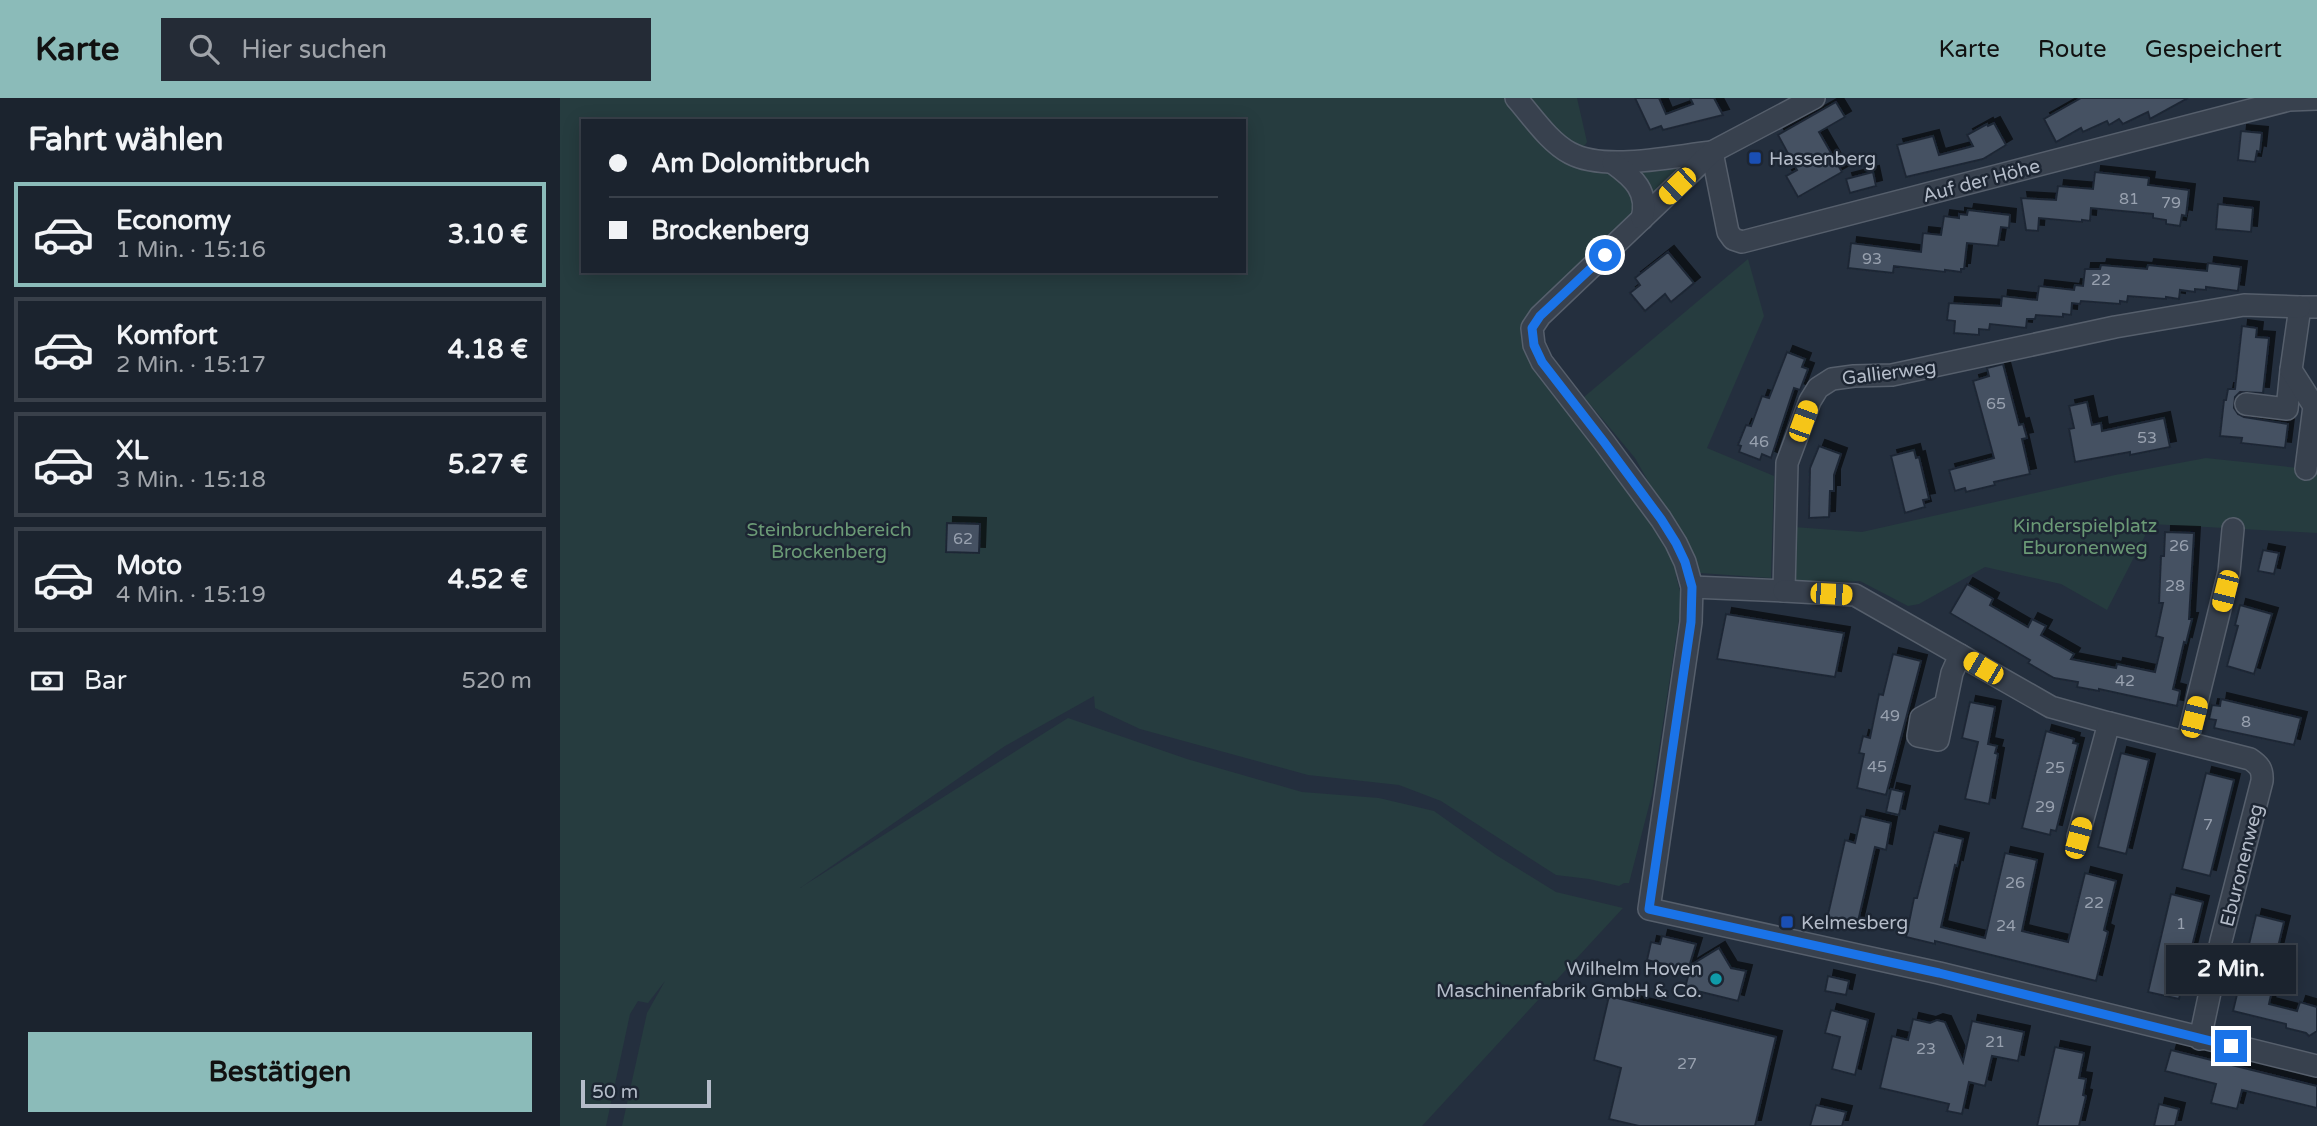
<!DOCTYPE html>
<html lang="de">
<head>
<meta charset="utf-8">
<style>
	:root { --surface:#1b232e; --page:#242b36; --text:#f1f3f6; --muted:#a0a4aa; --line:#39404a; --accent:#8bbbb9 }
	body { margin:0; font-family:"Varela Round",sans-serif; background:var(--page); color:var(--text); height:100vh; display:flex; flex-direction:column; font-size:26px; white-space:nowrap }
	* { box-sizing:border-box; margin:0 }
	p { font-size:23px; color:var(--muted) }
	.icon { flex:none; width:38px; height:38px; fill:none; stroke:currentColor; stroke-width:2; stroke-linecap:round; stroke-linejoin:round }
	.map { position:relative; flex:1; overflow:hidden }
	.side { display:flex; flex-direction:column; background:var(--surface); width:560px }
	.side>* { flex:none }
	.hud { position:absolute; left:21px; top:21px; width:665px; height:154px; border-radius:0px; box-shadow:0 4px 18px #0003,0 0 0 2px var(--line); display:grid; align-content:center; height:154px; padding:0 28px; background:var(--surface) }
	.scale { position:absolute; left:21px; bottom:18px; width:130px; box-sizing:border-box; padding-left:7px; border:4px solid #b4bcc9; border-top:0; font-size:19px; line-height:24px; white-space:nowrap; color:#b4bcc9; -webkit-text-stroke:5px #1d2633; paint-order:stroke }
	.end { position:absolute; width:32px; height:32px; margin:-16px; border:9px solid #1a73e8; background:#fff; box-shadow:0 0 0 4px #fff }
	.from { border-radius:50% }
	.bubble { position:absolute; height:49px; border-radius:0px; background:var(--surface); box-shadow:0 4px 18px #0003,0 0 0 2px var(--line); font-size:23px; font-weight:700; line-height:49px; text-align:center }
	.car { position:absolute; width:21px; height:42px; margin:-21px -10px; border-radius:9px; box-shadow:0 0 5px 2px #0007; background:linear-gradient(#f5c518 24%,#345 0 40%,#f5c518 0 76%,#345 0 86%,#f5c518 0) }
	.hud b { display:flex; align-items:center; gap:24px; height:66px; font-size:26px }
	.hud b+b { border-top:2px solid var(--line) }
	.hud i { width:18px; height:18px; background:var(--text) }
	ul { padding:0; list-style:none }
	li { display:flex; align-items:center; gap:21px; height:105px; margin:0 14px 10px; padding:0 14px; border:4px solid var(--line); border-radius:0px }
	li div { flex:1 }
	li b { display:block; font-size:26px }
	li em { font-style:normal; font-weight:700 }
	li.current { border-color:var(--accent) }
	li>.icon { width:63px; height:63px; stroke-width:1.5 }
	h2 { padding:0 28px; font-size:32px; line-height:84px }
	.pay { display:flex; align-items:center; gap:18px; height:77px; padding:0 28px; font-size:26px }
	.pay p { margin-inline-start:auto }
	.primary-button { display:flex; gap:14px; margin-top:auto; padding:14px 28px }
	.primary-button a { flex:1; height:80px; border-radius:0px; background:var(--accent); color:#111; font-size:28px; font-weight:700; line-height:80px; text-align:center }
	header { display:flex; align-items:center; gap:42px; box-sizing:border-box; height:98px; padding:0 35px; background:var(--accent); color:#111 }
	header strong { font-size:33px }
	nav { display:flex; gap:38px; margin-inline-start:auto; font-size:24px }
	.search { width:490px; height:63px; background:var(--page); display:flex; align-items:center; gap:18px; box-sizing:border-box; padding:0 24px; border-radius:0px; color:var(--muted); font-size:26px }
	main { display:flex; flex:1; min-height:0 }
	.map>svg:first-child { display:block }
	.green { fill:#263c3f; fill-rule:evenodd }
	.building { fill:#455162; stroke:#1f2835; stroke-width:2; filter:url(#shadow) }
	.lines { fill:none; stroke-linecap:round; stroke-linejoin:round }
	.minor-casing { stroke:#565f6c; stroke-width:24 }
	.minor { stroke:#38414e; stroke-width:21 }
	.route { stroke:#1a73e8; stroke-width:9 }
	.transit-dot { fill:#1a4fb4; stroke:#1d2633; stroke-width:2.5 }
	.culture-dot { fill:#0f9aa8; stroke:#1d2633; stroke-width:2.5 }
	.labels { text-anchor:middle; stroke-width:5; stroke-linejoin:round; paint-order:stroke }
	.number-label { font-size:16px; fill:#98a1af }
	.poi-label { font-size:19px; fill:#b4bcc9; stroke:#1d2633; text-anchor:start }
	.street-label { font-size:19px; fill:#b4bcc9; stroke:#1d2633 }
	.park-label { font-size:19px; fill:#6b9a76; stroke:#1d2633 }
</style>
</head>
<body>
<header>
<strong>Karte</strong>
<div class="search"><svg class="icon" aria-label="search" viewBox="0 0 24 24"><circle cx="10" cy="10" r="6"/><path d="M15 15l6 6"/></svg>Hier suchen</div>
<nav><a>Karte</a><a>Route</a><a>Gespeichert</a></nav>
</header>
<main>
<section class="side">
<h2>Fahrt wählen</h2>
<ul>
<li class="current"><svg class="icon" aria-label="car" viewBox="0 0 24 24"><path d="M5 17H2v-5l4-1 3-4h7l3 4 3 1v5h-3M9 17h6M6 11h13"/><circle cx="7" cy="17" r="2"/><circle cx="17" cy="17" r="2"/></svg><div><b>Economy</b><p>1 Min. · 15:16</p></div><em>3.10 €</em></li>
<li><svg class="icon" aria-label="car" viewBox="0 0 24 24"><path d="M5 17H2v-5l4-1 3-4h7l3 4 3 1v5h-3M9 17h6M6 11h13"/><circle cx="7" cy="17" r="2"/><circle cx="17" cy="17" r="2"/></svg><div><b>Komfort</b><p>2 Min. · 15:17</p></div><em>4.18 €</em></li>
<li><svg class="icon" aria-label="car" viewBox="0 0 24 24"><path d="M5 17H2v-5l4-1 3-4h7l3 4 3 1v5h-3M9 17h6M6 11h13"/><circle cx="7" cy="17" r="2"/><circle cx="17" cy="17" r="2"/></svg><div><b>XL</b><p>3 Min. · 15:18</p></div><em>5.27 €</em></li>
<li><svg class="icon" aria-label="car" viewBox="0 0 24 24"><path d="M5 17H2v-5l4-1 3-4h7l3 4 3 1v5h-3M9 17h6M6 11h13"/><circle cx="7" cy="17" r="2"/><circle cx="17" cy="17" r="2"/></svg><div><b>Moto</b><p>4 Min. · 15:19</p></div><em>4.52 €</em></li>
</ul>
<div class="pay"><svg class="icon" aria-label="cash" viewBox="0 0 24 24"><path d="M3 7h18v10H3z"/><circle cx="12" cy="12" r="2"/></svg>Bar<p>520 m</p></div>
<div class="primary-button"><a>Bestätigen</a></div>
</section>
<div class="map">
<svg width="1757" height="1028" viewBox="0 0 1757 1028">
	<defs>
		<filter id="shadow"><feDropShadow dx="6" dy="-6" stdDeviation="0" flood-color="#0009"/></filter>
	</defs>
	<rect width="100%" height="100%" fill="#242f3e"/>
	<!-- green -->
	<g class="green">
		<path d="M0,0H1017L1027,44L1020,54L1139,66L1141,80L963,250L1095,420L1118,465L1116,478L1122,501L1092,696L1069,785H1064L1059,788L1029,781L996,777L881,703L839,687L748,677L580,631L535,610L534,598L445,648L240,790L508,620L627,661L742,694L819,700L874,713L936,757L996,794L1063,810L862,1028H62L87,915L105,883L88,905L78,903L70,916L46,1028H0ZM23,23H684V173H23Z"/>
		<polygon points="1188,161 1204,218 1147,350 1214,378 1211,480 1140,475 1075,360 1024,299"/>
		<polygon points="1646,360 1757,372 1757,435 1591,426 1547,512 1501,486 1425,469 1359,506 1348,508 1300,483 1231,487 1234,429 1302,434 1555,377"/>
	</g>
	<!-- building -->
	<g class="building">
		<polygon points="1075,0 1099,0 1106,16 1133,6 1130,0 1154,0 1163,17 1103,32 1101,28 1090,32"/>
		<polygon points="1521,0 1628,0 1590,21 1588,14 1563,26 1559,21 1549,27 1547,23 1523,34 1521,30 1496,44 1484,21"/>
		<polygon points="1276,4 1285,19 1259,34 1282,74 1238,99 1226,78 1237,72 1218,37"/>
		<polygon points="1434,25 1446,47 1423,61 1346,79 1337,47 1373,38 1379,57 1413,48 1407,37 1427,26 1428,28"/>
		<polygon points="1681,33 1702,35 1700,54 1697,53 1695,64 1678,62"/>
		<polygon points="1313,74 1316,88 1290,95 1286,81"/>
		<polygon points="1535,74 1589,80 1588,87 1629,92 1626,118 1622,117 1620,128 1606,126 1606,122 1593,120 1593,116 1531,110 1530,123 1522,122 1522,124 1479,120 1478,133 1466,132 1461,100 1496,102 1498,88 1533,91"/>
		<polygon points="1658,106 1693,110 1691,134 1656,131"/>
		<polygon points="1408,112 1450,117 1449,130 1441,129 1438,148 1407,145 1404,171 1401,171 1401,174 1385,172 1385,174 1334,168 1333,175 1288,170 1291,145 1361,154 1363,135 1381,137 1384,118 1399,120 1399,116 1407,117"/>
		<polygon points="1108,154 1134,185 1111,204 1105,196 1085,213 1070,195 1080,187 1075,180"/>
		<polygon points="1648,165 1681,169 1678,193 1646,189 1646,192 1635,191 1635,194 1620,192 1619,201 1606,199 1606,201 1568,198 1567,204 1560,203 1560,206 1521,203 1520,206 1512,205 1511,217 1503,216 1503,219 1476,217 1475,221 1467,221 1466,230 1430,226 1429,232 1419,231 1419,237 1394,235 1395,223 1387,222 1389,205 1441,208 1442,198 1477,202 1479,188 1514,192 1515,187 1523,188 1525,171 1540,171 1541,167 1587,171 1588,167 1647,173"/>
		<polygon points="1682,228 1697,230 1696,239 1709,240 1703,295 1680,294 1675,299 1674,310 1678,316 1684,319 1728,326 1725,350 1681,345 1682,340 1660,338 1664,302 1666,302 1668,291 1675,291"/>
		<polygon points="1227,254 1245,261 1242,269 1248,271 1240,292 1234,290 1211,360 1202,356 1200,362 1179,354 1181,348 1178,347 1186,327 1191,328 1202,298 1209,300"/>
		<polygon points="1443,266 1459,327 1463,326 1467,340 1462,341 1470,376 1434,384 1435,387 1406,394 1405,390 1395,393 1389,372 1434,360 1413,283 1429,278 1427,270"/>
		<polygon points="1527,304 1532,327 1541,325 1542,333 1604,320 1610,349 1570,357 1570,354 1515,364 1509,331 1514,330 1509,308"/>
		<polygon points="1259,348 1281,356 1274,377 1274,393 1270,393 1269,419 1249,420 1250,370"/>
		<polygon points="1354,352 1356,360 1359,359 1369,401 1363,402 1365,409 1345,415 1331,358"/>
		<polygon points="387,425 420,426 419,455 386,454"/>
		<polygon points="1605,434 1634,435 1629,521 1632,521 1626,545 1624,544 1613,591 1620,593 1617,608 1539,591 1539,593 1517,589 1518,584 1494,580 1468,565 1470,562 1390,515 1407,486 1433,501 1430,507 1468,529 1472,521 1486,528 1481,537 1514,556 1511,561 1556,570 1557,566 1595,574 1603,540 1596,538 1603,505 1599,505 1601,458 1604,458"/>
		<polygon points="1703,452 1719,455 1714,476 1698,473"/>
		<polygon points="1680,507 1712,516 1694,576 1667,568 1678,528 1675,527"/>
		<polygon points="1166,516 1284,535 1275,579 1157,561"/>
		<polygon points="1333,556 1361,563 1326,697 1297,690 1304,656 1299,655 1303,638 1310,640 1319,596 1323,597"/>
		<polygon points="1661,601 1741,620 1734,647 1654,630 1656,622 1649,621 1652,607 1660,608"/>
		<polygon points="1410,604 1435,609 1428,646 1437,648 1435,655 1438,656 1429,706 1405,701 1418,644 1402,640"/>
		<polygon points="1486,633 1514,641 1513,645 1518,646 1496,733 1491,732 1490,737 1462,730"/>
		<polygon points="1561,655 1589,662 1566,756 1538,749"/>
		<polygon points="1646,675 1674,682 1650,778 1622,771"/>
		<polygon points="1331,691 1344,694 1339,717 1326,714"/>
		<polygon points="1301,718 1331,725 1326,752 1315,749 1297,828 1267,821 1285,742 1295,745"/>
		<polygon points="1374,734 1403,741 1397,768 1395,767 1381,829 1425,840 1445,755 1477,762 1462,833 1508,844 1525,775 1556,783 1544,832 1548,834 1536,883 1375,843 1375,846 1346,839 1354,800 1357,800"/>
		<polygon points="1611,796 1643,804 1619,901 1588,894"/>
		<polygon points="1696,817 1724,824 1712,874 1716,875 1709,906 1737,913 1740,904 1757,909 1757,933 1749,938 1746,935 1726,930 1726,926 1673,913"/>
		<polygon points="1102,838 1136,846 1128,872 1087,862 1091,844 1100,846"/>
		<polygon points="1159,850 1171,870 1186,873 1178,903 1125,890 1131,867"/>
		<polygon points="1268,878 1289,883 1286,897 1265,893"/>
		<polygon points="1049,898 1216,939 1195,1028 1079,1028 1049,1021 1061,970 1034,962"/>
		<polygon points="1271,912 1308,922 1295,977 1272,971 1280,939 1265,935"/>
		<polygon points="1353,921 1370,925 1377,922 1385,924 1403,964 1412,923 1464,934 1458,963 1432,958 1425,988 1409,984 1402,1016 1387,1013 1389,1006 1320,990 1332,938 1348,942"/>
		<polygon points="1495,949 1524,955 1519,980 1526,981 1523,997 1526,998 1519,1028 1477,1028"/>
		<polygon points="1611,952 1757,988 1757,1010 1682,992 1677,1011 1651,1005 1656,986 1605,973"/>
		<polygon points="1599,1006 1619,1011 1615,1028 1594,1028"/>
		<polygon points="1256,1007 1286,1014 1282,1028 1250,1028"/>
	</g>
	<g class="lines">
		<defs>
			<g id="minor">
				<path d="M956,0C972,18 989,44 1010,55C1045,74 1113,58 1152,54L1168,134L1173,141L1182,144L1729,2L1757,1"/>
				<polyline points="1254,0 1152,54 980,218 972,230 974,247 982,264 1044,344 1101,421 1116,445 1125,464 1132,489 1131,524 1089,811 1379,875 1757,968"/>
				<path d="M1053,65C1074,80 1089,94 1082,121"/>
				<polyline points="1686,306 1727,311 1731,272"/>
				<polyline points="1746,371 1754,308 1731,272 1740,209 1757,209"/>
				<polyline points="1132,489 1224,493 1227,365 1250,303 1258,290 1272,281 1294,278 1332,277 1555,229 1684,207 1740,209"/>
				<polyline points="1224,493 1295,497 1491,609 1549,625"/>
				<polyline points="1385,607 1361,620 1358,638 1378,642 1392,575 1400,557"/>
				<polyline points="1627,644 1669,474 1673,431"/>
				<path d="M1518,739L1549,625L1690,661C1699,667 1703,671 1702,683L1661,843L1640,941"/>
			</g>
		</defs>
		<!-- minor casing -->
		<use href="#minor" class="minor-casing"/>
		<!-- minor -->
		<use href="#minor" class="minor"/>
	</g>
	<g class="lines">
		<!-- route -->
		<polyline class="route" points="1045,157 980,218 972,230 974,247 982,264 1044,344 1101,421 1116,445 1125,464 1132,489 1131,524 1089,811 1379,875 1671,948"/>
	</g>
	<!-- markers -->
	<g class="transit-dot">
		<rect x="1188" y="53" width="14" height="14" rx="3.5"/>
		<rect x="1220" y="817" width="14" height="14" rx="3.5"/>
	</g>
	<circle class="culture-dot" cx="1156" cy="881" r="7"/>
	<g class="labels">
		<!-- number labels -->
		<g class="number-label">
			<text x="1569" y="106">81</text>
			<text x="1611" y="110">79</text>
			<text x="1312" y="166">93</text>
			<text x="1541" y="187">22</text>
			<text x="1436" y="311">65</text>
			<text x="1587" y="345">53</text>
			<text x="1199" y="349">46</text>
			<text x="403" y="446">62</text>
			<text x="1619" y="453">26</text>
			<text x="1615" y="493">28</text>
			<text x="1565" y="588">42</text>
			<text x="1330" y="623">49</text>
			<text x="1686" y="629">8</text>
			<text x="1317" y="674">45</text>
			<text x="1495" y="675">25</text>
			<text x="1485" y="714">29</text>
			<text x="1648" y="732">7</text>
			<text x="1455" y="790">26</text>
			<text x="1534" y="810">22</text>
			<text x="1621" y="831">1</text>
			<text x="1446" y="833">24</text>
			<text x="1435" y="949">21</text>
			<text x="1366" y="956">23</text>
			<text x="1127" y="971">27</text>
		</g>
		<!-- poi labels -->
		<g class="poi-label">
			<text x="1209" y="67">Hassenberg</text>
			<text x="1241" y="831">Kelmesberg</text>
			<text x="1142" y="877" text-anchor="end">Wilhelm Hoven<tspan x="1142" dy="22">Maschinenfabrik GmbH &amp; Co.</tspan></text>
		</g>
		<!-- street labels -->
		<g class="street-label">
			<text transform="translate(1421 82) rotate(-15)" y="7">Auf der Höhe</text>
			<text transform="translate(1329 274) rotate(-7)" y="7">Gallierweg</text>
			<text transform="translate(1681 767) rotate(-76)" y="7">Eburonenweg</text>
		</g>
		<!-- park labels -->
		<g class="park-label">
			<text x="1525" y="434">Kinderspielplatz<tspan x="1525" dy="22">Eburonenweg</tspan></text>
			<text x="269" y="438">Steinbruchbereich<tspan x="269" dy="22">Brockenberg</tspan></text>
		</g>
	</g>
</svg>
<div class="scale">50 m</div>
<i class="end from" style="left:1045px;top:157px"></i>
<i class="end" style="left:1671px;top:948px"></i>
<div class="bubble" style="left:1606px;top:847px;width:130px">2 Min.</div>
<i class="car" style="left:1117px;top:88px;rotate:226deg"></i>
<i class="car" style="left:1243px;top:323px;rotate:20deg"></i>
<i class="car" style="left:1665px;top:493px;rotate:194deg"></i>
<i class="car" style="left:1271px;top:496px;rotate:93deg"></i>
<i class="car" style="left:1423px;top:570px;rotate:300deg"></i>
<i class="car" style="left:1634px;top:619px;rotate:14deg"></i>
<i class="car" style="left:1518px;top:740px;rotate:15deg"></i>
<div class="hud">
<b><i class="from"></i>Am Dolomitbruch</b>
<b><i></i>Brockenberg</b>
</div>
</div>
</main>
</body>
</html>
